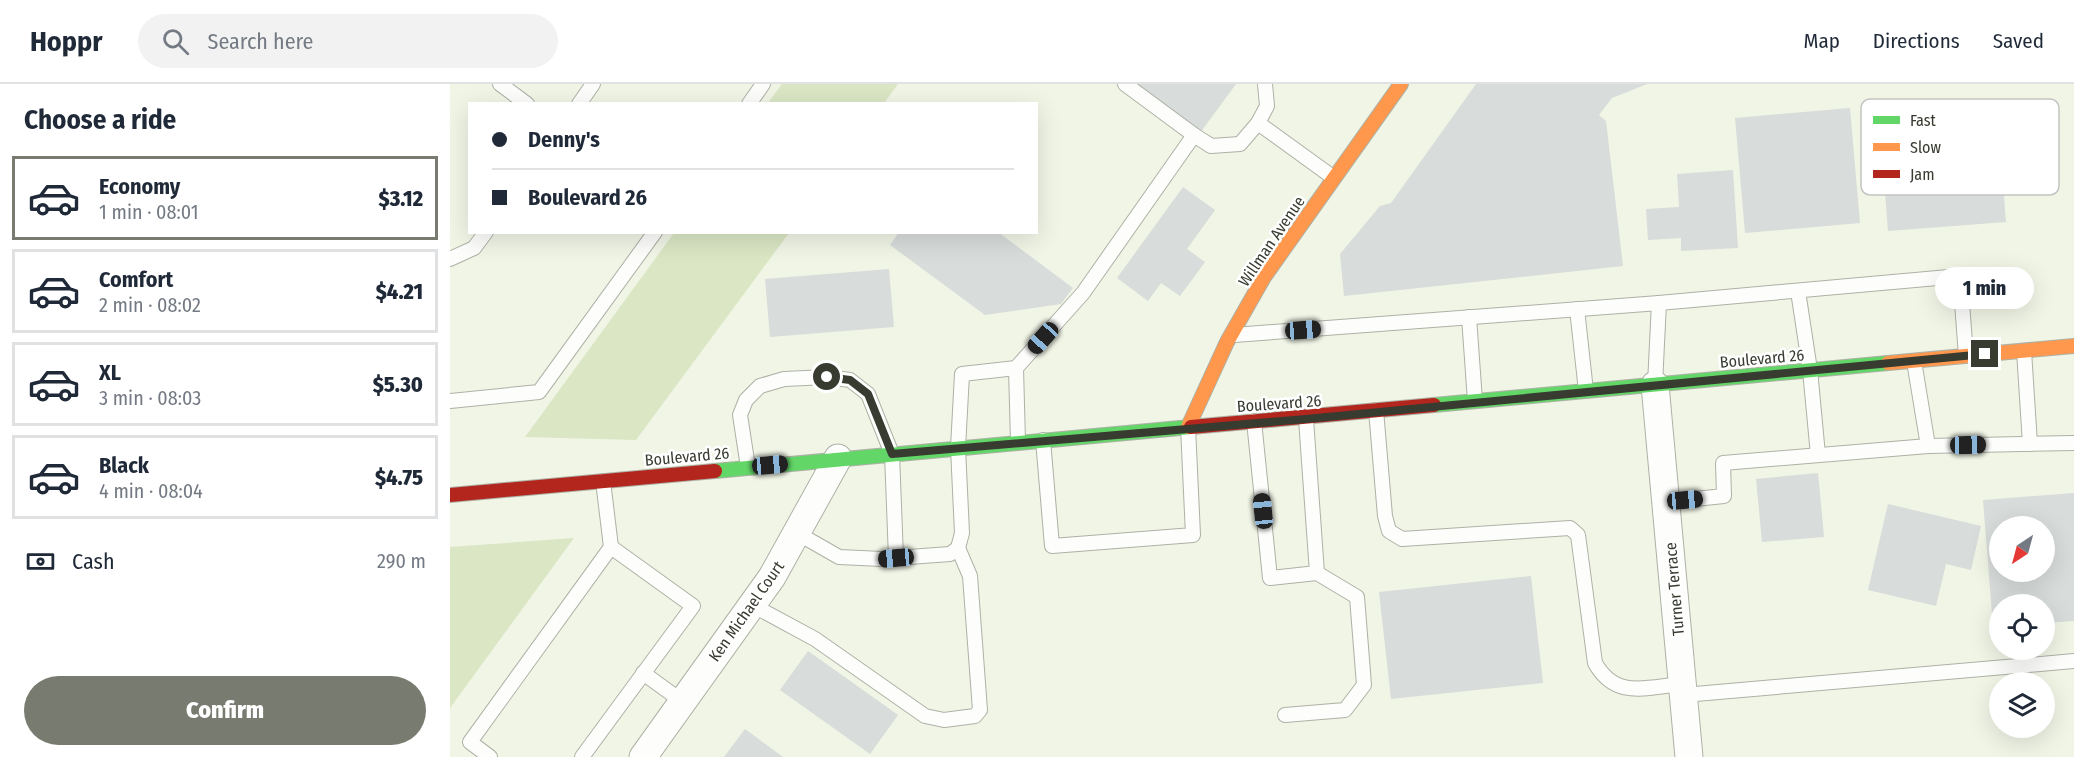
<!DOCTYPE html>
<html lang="en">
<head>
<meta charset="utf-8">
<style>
	:root { --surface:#fff; --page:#f2f2f3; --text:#1f2937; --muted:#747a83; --line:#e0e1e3; --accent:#787c70 }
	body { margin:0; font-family:"Fira Sans Condensed",sans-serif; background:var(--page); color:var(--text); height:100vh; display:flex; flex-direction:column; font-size:22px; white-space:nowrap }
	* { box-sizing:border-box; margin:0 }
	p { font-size:20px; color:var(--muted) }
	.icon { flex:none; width:33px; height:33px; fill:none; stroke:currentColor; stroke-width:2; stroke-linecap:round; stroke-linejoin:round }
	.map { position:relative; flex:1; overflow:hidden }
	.side { display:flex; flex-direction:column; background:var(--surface); width:450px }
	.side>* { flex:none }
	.guide { position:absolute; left:18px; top:18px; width:570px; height:132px; border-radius:0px; box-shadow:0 6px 24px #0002; display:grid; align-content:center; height:132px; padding:0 24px; background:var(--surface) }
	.needle { width:39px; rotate:216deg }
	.fabs { position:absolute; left:1539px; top:432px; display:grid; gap:12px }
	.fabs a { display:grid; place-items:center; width:66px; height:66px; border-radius:50%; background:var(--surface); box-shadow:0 6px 24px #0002; font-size:30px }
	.end { position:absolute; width:27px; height:27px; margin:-14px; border:8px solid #373b30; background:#fff; box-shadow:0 0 0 3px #fff }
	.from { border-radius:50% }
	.bubble { position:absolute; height:42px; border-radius:21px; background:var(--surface); box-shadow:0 6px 24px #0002; font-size:20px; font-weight:800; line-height:42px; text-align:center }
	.car { position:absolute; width:18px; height:36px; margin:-18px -9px; border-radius:8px; box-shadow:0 0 4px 2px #0007; background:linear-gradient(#222 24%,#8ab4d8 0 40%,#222 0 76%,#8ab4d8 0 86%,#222 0) }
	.guide b { display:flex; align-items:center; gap:21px; height:57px; font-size:22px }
	.guide b+b { border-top:2px solid var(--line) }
	.guide i { width:15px; height:15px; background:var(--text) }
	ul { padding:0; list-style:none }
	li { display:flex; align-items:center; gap:18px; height:84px; margin:0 12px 9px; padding:0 12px; border:3px solid var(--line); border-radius:0px }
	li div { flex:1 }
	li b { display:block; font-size:22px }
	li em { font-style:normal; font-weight:800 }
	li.selected { border-color:var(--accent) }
	li>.icon { width:54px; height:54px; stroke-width:1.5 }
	h2 { padding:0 24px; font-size:27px; line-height:72px }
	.pay { display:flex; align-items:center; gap:15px; height:66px; padding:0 24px; font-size:22px }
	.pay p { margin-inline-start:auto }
	.button { display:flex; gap:12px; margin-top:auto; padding:12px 24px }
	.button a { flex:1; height:69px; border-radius:36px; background:var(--accent); color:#fff; font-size:24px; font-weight:800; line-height:69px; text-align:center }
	header { display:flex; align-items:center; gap:36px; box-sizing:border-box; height:84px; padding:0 30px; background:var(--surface); border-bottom:2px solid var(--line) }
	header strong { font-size:28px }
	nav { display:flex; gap:33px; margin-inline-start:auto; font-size:21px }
	.search { width:420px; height:54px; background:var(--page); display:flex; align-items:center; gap:15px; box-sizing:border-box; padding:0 21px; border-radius:33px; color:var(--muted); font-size:22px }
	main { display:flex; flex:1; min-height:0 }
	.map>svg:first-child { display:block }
	.green { fill:#dae6c4 }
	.building { fill:#d8dcda; fill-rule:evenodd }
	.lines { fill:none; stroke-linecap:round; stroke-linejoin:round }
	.lane-casing { stroke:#adb1a6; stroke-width:16 }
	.street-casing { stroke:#adb1a6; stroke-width:29 }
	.fast-casing { stroke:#adb1a6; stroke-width:16 }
	.slow-casing { stroke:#adb1a6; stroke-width:16 }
	.jam-casing { stroke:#adb1a6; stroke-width:16 }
	.lane { stroke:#fdfefb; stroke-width:14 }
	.street { stroke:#fdfefb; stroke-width:27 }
	.fast { stroke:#63d668; stroke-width:14 }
	.slow { stroke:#ff974d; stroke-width:14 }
	.jam { stroke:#b3261e; stroke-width:14 }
	.route { stroke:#373b30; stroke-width:8 }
	.labels { text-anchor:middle; stroke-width:5; stroke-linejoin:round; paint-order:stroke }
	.street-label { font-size:16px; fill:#373b30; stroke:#fff }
	.key { fill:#fff; stroke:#c3c4c1; stroke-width:1.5 }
	.key-label { font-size:16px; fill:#373b30 }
</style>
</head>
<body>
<header>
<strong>Hoppr</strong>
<div class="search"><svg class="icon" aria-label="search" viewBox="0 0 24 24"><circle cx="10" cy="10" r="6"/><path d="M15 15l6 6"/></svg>Search here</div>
<nav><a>Map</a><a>Directions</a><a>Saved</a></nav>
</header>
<main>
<section class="side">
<h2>Choose a ride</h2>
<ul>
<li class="selected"><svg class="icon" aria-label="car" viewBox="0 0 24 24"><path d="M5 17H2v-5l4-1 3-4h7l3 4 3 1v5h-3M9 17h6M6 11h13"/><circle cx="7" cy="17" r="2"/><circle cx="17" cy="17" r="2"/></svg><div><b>Economy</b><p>1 min · 08:01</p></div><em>$3.12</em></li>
<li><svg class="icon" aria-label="car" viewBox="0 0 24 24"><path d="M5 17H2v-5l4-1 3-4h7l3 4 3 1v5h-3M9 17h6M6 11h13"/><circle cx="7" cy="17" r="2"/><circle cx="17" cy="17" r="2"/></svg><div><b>Comfort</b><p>2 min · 08:02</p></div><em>$4.21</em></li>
<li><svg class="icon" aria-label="car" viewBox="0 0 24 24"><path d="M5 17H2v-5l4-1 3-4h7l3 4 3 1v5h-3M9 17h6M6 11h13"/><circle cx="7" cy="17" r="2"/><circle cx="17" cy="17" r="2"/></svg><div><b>XL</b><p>3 min · 08:03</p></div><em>$5.30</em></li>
<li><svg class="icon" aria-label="car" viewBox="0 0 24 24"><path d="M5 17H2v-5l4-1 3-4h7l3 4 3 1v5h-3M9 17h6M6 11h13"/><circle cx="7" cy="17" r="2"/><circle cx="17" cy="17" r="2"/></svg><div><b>Black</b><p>4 min · 08:04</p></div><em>$4.75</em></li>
</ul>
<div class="pay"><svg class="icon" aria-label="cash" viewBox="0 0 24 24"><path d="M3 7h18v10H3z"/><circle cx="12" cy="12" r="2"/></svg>Cash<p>290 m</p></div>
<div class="button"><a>Confirm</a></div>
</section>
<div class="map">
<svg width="1624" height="673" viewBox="0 0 1624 673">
	<rect width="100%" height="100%" fill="#f0f5e6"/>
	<!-- green -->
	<g class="green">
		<polygon points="332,0 448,0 434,19 318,19"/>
		<polygon points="224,149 339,149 186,356 75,353"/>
		<polygon points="124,454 0,624 0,463"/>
	</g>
	<!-- building -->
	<g class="building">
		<polygon points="683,0 786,0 750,49"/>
		<polygon points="1026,0 1197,0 1162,14 1149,31 1156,37 1173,182 894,212 890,170 930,122 941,119"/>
		<polygon points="1400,24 1410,139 1295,149 1285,34"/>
		<polygon points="1548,36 1556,138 1438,147 1430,44"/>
		<polygon points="1283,86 1288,164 1231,167 1231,154 1198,156 1196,125 1229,123 1227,90"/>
		<polygon points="733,103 765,126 737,165 755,178 730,212 711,199 698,217 667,194"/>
		<polygon points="449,148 548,148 623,204 611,220 535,231 440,161"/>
		<polygon points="439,185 444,243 320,253 315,195"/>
		<polygon points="1368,389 1374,453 1312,458 1306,395"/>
		<path d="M1624,409V537L1594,539V520H1550V543H1543L1533,416ZM1550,442H1594V488H1550Z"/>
		<polygon points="1438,420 1531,442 1521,486 1496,480 1486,522 1418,506"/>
		<polygon points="1081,492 1093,599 941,615 929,508"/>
		<polygon points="358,567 448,631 420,670 330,606"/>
		<polygon points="295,645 333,673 274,673"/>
	</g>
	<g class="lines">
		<defs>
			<g id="lane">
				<polyline points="50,0 77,20"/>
				<polyline points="675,0 744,51"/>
				<polyline points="129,20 143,0"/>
				<polyline points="299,20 313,0"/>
				<polyline points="808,39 817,22 815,0"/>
				<polyline points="0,175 24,164 36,148"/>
				<polyline points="1348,207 1360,286 1368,371"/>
				<polyline points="1127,225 1136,307"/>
				<polyline points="1019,233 1025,317"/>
				<polyline points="784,251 1209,219"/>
				<polyline points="1574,267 1580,360"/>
				<polyline points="1205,300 1209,219 1510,192 1516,272"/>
				<polyline points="0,317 89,308 205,148"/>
				<path d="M926,326L935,432L939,447L952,455L1120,444L1128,451L1145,579C1166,616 1196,603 1233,600"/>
				<polyline points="804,337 820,494 867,489 856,335"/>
				<polyline points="593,356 602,462 743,451 738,343"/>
				<polyline points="568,358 566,284 633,209 744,51 761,62 790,60 808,39 884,94"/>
				<polyline points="1478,362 1624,359"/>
				<polyline points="298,383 290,331 296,316 310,302 334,295 377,293 400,296 418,310 442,370 446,474"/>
				<polyline points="153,397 161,463"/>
				<polyline points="1216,418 1274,412 1273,379 1478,362 1464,277"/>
				<polyline points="347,449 389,473 432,475 500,470 508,464 512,449 508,364 512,290 566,284"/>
				<polyline points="302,521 365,555 475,632 494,636 525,632 530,626 520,492 508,464"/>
				<polyline points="193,589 233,618"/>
				<polyline points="1234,611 1624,577"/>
				<polyline points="835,631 895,626 914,601 907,513 867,489"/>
				<polyline points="40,673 20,658 161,463 243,522 132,673"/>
			</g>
			<g id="street">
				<polyline points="1205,301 1239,673"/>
				<polyline points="193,673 322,493 388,374"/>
			</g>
			<g id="fast">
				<polyline points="984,321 1438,279"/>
				<polyline points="265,387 741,343"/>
			</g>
			<g id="slow">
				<polyline points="1438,279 1624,262"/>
				<polyline points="738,343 777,258 814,193 951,0"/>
			</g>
			<g id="jam">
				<polyline points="741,343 984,321"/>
				<polyline points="0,411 265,387"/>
			</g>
		</defs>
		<!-- lane casing -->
		<use href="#lane" class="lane-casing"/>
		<!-- street casing -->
		<use href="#street" class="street-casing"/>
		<!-- fast casing -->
		<use href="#fast" class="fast-casing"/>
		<!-- slow casing -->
		<use href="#slow" class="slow-casing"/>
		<!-- jam casing -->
		<use href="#jam" class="jam-casing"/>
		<!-- lane -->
		<use href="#lane" class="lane"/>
		<!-- street -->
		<use href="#street" class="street"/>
		<!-- fast -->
		<use href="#fast" class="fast"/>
		<!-- slow -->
		<use href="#slow" class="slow"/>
		<!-- jam -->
		<use href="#jam" class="jam"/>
	</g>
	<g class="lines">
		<!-- route -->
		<polyline class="route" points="377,293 400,296 418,310 442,370 856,335 1535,270"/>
	</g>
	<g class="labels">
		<!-- street labels -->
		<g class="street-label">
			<text transform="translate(821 157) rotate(-56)" y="6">Willman Avenue</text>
			<text transform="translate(1312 274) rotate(-5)" y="6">Boulevard 26</text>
			<text transform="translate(829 319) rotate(-4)" y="6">Boulevard 26</text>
			<text transform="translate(237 372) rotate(-5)" y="6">Boulevard 26</text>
			<text transform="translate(1224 505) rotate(-95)" y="6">Turner Terrace</text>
			<text transform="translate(296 527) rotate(-55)" y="6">Ken Michael Court</text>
		</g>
	</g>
	<!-- legend -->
	<rect x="1411" y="15" width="198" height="96" rx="9" class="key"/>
	<rect x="1423" y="32" width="27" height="8" fill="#63d668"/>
	<rect x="1423" y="59" width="27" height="8" fill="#ff974d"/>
	<rect x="1423" y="86" width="27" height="8" fill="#b3261e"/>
	<g class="key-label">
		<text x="1460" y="42">Fast</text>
		<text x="1460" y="69">Slow</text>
		<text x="1460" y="96">Jam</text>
	</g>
</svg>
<div class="fabs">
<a><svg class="needle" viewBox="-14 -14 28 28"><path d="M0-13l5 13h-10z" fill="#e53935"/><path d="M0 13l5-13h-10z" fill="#747a83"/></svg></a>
<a><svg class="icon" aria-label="locate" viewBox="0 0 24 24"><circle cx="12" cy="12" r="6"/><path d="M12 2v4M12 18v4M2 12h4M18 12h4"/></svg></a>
<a><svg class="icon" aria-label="layers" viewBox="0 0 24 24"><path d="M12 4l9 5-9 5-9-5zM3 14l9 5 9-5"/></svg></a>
</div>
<i class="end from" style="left:377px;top:293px"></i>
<i class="end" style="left:1535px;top:270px"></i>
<div class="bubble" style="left:1485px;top:183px;width:99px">1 min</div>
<i class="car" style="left:853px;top:246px;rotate:86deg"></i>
<i class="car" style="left:593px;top:254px;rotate:222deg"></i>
<i class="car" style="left:1518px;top:361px;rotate:89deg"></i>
<i class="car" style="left:320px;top:381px;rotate:85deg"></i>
<i class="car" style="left:1235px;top:416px;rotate:85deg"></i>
<i class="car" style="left:813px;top:427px;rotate:354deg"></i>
<i class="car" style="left:446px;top:474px;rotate:265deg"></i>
<div class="guide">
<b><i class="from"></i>Denny's</b>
<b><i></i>Boulevard 26</b>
</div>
</div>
</main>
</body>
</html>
